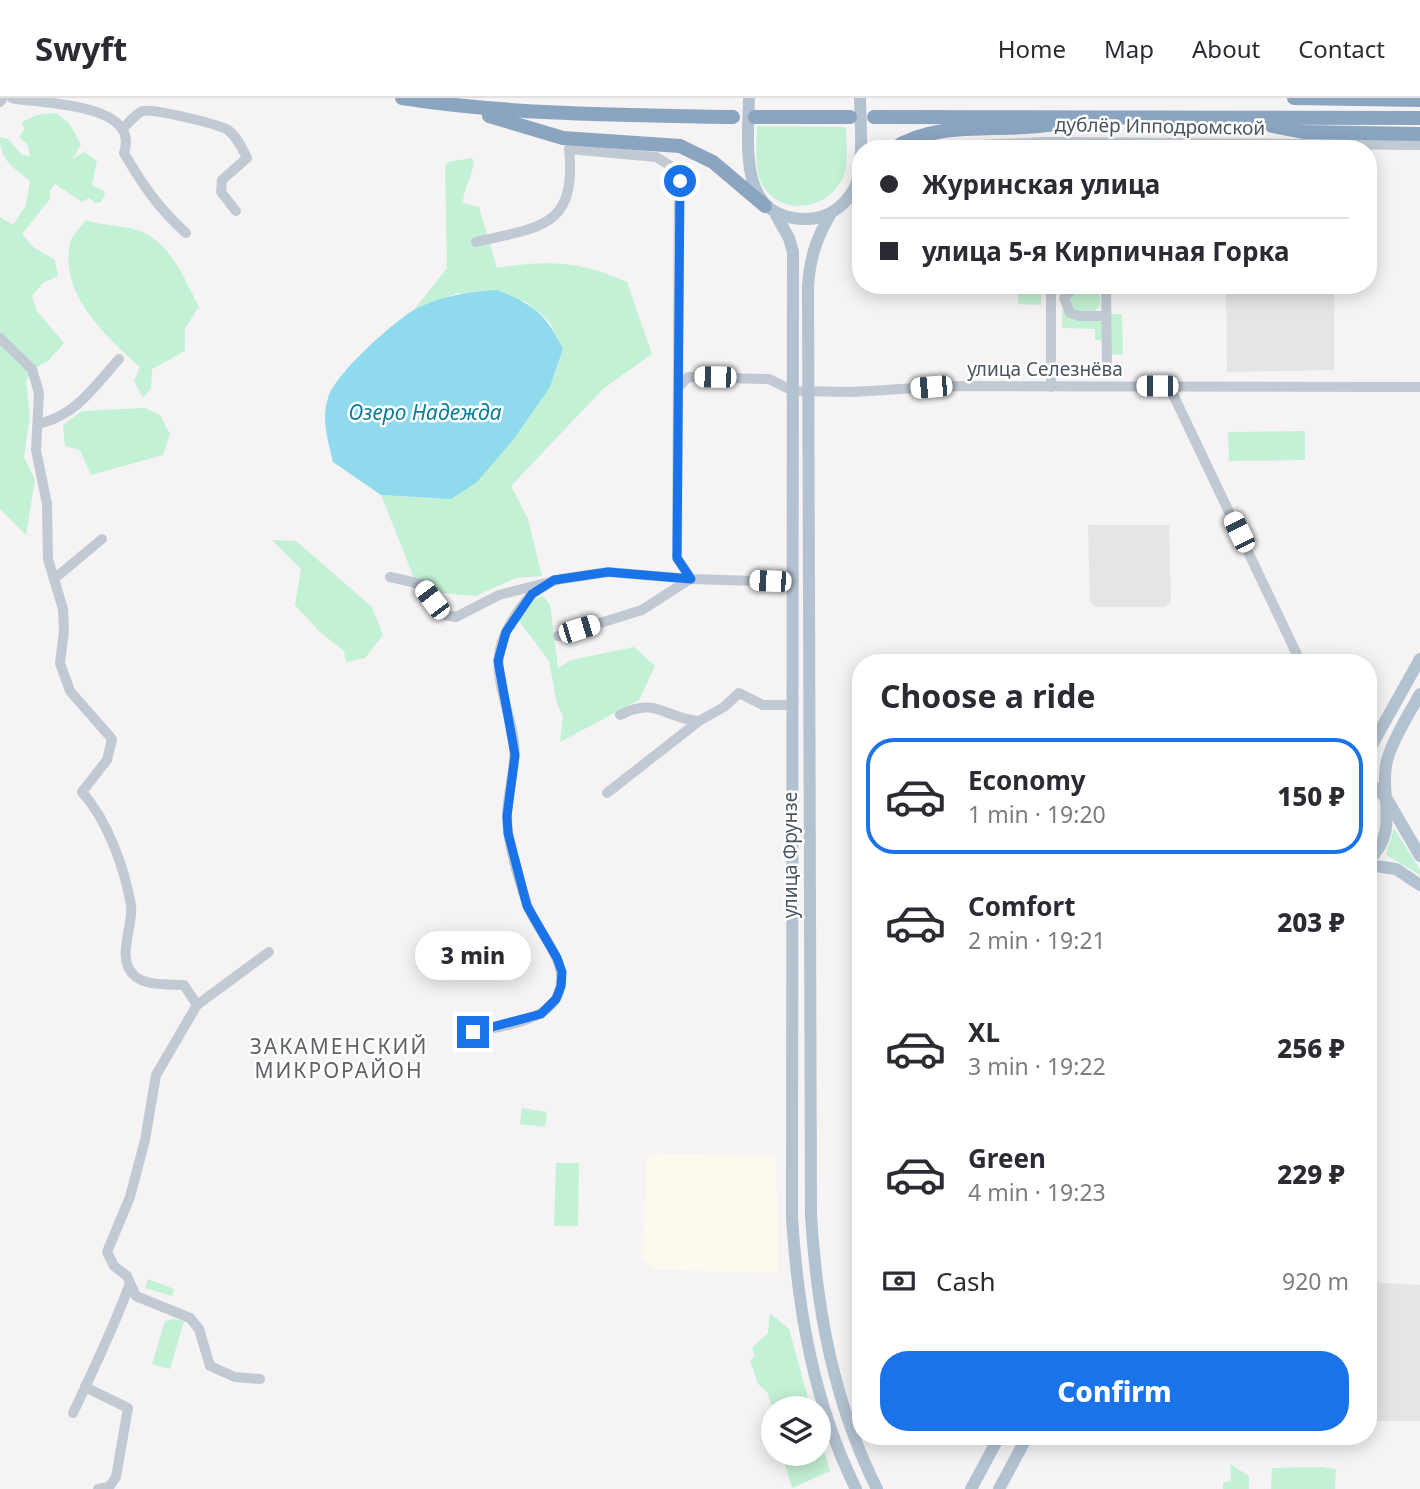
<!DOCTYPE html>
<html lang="en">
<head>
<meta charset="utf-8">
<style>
	:root { --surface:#fff; --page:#f7f7f7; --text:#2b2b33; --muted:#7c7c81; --line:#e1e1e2; --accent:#1a73e8 }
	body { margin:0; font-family:"Noto Sans",sans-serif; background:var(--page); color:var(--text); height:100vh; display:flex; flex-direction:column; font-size:26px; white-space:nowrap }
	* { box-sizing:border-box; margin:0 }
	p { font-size:23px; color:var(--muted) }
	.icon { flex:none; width:38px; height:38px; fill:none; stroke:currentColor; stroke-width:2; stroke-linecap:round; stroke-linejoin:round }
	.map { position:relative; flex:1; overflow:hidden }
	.side { position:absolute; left:852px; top:556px; width:525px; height:791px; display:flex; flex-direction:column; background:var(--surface); border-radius:28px; box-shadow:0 4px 18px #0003 }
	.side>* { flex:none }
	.guide { position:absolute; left:852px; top:42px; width:525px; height:154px; border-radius:28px; box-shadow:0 4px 18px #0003; display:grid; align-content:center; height:154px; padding:0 28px; background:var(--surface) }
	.tools { position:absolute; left:761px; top:1298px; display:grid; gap:14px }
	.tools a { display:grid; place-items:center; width:70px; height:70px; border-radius:50%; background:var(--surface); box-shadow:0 4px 18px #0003; font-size:35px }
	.end { position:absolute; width:32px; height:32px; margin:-16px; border:9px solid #1a73e8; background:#fff; box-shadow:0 0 0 4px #fff }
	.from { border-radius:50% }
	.bubble { position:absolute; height:49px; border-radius:24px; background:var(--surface); box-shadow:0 4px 18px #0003; font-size:23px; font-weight:800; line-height:49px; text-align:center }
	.car { position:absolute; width:21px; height:42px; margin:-21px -10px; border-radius:9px; box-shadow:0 0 5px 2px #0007; background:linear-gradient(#fff 24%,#345 0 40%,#fff 0 76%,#345 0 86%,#fff 0) }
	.guide b { display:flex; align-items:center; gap:24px; height:66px; font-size:26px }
	.guide b+b { border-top:2px solid var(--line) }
	.guide i { width:18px; height:18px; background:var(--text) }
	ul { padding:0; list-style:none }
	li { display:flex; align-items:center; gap:21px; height:116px; margin:0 14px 10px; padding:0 14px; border:4px solid transparent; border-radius:28px }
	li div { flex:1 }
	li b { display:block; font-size:26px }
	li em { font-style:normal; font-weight:800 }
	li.active { border-color:var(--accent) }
	li>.icon { width:63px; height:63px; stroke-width:1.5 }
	h2 { padding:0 28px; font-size:32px; line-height:84px }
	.pay { display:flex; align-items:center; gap:18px; height:77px; padding:0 28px; font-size:26px }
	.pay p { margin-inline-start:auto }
	.cta { display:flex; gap:14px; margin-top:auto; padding:14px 28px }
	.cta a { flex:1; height:80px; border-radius:28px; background:var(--accent); color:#fff; font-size:28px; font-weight:800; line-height:80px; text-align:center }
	header { display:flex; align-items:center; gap:42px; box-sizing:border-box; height:98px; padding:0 35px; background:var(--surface); border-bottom:2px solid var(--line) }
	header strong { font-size:33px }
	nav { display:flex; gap:38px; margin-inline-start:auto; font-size:24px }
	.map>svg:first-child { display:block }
	.commercial { fill:#fdf9ef }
	.education { fill:#e6e4e5 }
	.green { fill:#c3f1d5 }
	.water { fill:#90daee }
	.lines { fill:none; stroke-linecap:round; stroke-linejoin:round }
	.minor { stroke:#c1cad2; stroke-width:10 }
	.major { stroke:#b3c2d1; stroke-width:12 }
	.highway { stroke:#8ba5c1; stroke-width:14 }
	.route { stroke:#1a73e8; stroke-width:9 }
	.labels { text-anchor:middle; stroke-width:5; stroke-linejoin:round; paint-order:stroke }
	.street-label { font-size:19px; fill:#4a5661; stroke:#fff }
	.water-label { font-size:21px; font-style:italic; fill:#0c7c9b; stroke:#fff }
	.neighbourhood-label { font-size:21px; letter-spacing:2px; fill:#5f6368; stroke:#fff }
</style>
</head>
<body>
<header>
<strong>Swyft</strong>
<nav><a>Home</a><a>Map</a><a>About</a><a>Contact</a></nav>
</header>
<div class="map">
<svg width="1420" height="1391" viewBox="0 0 1420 1391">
	<rect width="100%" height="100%" fill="#f5f3f3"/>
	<!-- commercial -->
	<polygon class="commercial" points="650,1055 776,1059 779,1175 658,1172 643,1162 646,1069"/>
	<!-- education -->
	<g class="education">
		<polygon points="1334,187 1334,272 1227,274 1226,188"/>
		<polygon points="1088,427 1169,427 1171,504 1164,509 1095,509 1090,504"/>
		<polygon points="1369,1184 1420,1187 1420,1323 1369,1323"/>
	</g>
	<!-- green -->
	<g class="green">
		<path d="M56,15L69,25L81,47L72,61L84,54L97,63L92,87L104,93L105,97L101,104L96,105L89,100L82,104L55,86L50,92V101L22,136L33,149L55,162L58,178L43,185L32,198L37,213L64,245L47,264L32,271L26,284L30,318L24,359L35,382L26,437L0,411V119L13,127L26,107L30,83C14,69 0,64 0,39L8,41L22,57L30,58L28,47L19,39L24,32L22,24L37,17Z"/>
		<path d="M757,28L846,29C846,43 849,64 844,77C831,113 776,121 760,82C754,65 757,45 757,28Z"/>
		<path d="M472,60L474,64C472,78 463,92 463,105L479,109L497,170C547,162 580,163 627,184L652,256L603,291L511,388L528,421L542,478L516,480L475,498L442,495L414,480L381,397L451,401L476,385L550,289L563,252L549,223L525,203L457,195L413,213L447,170L445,67L448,64Z"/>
		<path d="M86,122C103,128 123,127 140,133C171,145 185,182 199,209L185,230V253L152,271L151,290L143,300L134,283L140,269C106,238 59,197 70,145C72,137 81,129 86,122Z"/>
		<polygon points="1018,187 1041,187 1041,207 1018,206"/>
		<polygon points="1075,190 1096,192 1100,199 1100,208 1094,214 1071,213 1068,196"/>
		<polygon points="1062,211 1105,220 1105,242 1095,242 1095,231 1062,230"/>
		<polygon points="1109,216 1122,216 1123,256 1110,257"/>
		<polygon points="145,310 160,317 170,336 163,357 91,377 80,352 65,348 63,327 82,313"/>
		<polygon points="1305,333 1305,362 1229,363 1228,334"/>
		<polygon points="272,442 296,443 372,509 383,537 365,560 346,564 344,553 320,534 295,507 301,471"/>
		<polygon points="543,498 550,507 558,570 571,562 634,549 655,568 639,602 560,644 563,618 557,606 549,563 519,523 534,502"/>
		<polygon points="1368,692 1376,707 1375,735 1369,731"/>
		<polygon points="1394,730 1420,772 1420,777 1386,757"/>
		<polygon points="522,1010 547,1014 545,1029 520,1026"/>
		<polygon points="556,1065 579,1065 578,1128 554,1128"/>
		<polygon points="148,1181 174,1191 172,1198 145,1190"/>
		<polygon points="770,1215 789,1231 811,1311 774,1311 773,1328 773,1311 767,1294 758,1286 750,1262 755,1259 752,1250 768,1235"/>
		<polygon points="174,1221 184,1223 170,1271 152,1266 165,1223"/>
		<polygon points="819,1337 830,1373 792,1390 782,1356 819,1356"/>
		<polygon points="1230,1366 1249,1378 1249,1391 1223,1391 1223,1385 1231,1383"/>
		<polygon points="1321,1369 1336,1371 1335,1391 1271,1391 1272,1370"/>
	</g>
	<!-- water -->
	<path class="water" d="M497,192C533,206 546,216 563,251L550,289L513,342L476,385L451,401L381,397L333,364C328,343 321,321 328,300C335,276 392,225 414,212C440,198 468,194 497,192Z"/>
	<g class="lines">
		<!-- minor -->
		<g class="minor">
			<path d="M12,0C40,6 141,4 124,55C142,86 159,111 186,135"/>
			<polyline points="0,4 3,0"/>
			<path d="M122,31C128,26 135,16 143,13C153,10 221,27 228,32C237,39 242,50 247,60L222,82L221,94L236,113"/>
			<polyline points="904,50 1049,44 1420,47"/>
			<path d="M476,144C540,129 577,130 569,51L656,59L679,73L677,460L691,481L793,484"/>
			<polyline points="1051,187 1051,289"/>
			<polyline points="1075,187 1064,200 1070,215 1080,218 1106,218"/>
			<polyline points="1106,187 1107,272"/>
			<path d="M0,240L32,271L39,295L36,352L47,406L48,461L63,511L64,533L60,565L70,593L112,641L107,662L82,694C108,723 124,769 131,807C134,830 114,861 136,879C148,888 169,886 184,887L197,907"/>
			<polyline points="1169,288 1301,565"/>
			<polyline points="678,290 688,279 769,281 793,293 853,294 948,288 1420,289"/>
			<path d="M39,326C77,316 93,290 119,261"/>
			<polyline points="390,479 421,486 444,517 456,519 499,497 562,481 608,474 691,481"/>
			<polyline points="54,481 102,441"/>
			<polyline points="558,538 642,512 690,481"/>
			<polyline points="699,623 724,609 739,595 763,607 793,607"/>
			<path d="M607,695L699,623C666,621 656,598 620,617"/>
			<path d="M473,934C498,929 546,924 558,897C572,863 537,836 527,806C518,780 507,745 507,718C507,693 517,670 514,644C511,615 493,581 500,551C503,534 520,508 532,496C538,491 547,487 554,482"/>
			<polyline points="260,1281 235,1279 210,1268 199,1231 190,1220 136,1198 127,1178 114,1168 107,1154 130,1099 145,1042 156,977 197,907 269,854"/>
			<polyline points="85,1289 128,1310 116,1379 109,1389 98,1391"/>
			<path d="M73,1315C93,1272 114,1230 130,1185"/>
		</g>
		<!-- major -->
		<g class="major">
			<path d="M749,0C748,49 738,121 806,121C827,121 844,109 854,91C865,71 860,23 860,0"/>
			<path d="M776,117L789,140L793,154L792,1120C798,1214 814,1306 856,1391"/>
			<path d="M830,117C816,141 810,160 808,188L811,1118C817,1214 834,1305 877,1391"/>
			<polyline points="1368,654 1420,561"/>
			<polyline points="1368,683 1387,701 1420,758"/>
			<path d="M1368,762C1402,734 1377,694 1388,659C1395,637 1409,616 1420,596"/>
			<polyline points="1368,767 1396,771 1420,787"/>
			<polyline points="971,1391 999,1339"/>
			<polyline points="999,1391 1027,1339"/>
		</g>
		<!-- highway -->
		<g class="highway">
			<path d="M402,0C512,17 622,17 733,19"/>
			<polyline points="1294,0 1420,2"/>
			<polyline points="489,18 563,40 680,48 713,64 765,108"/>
			<polyline points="755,19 850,19"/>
			<polyline points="874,19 1420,20"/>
			<polyline points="1272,28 1303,34 1420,36"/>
			<path d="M893,51C939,20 1003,36 1055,26"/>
		</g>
	</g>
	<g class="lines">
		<!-- route -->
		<polyline class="route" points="473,934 541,916 556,901 561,888 562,874 557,860 527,808 508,735 507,718 515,657 498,563 506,534 532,496 554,482 608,474 691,481 677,460 680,83"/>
	</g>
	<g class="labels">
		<!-- street labels -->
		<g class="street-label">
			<text transform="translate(1160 28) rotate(1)" y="7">дублёр Ипподромской</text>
			<text x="1045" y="278">улица Селезнёва</text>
			<text transform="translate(790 757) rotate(-90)" y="7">улица Фрунзе</text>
		</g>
		<!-- water labels -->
		<g class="water-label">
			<text x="425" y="322">Озеро Надежда</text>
		</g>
		<!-- neighbourhood labels -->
		<g class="neighbourhood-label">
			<text x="339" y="956">ЗАКАМЕНСКИЙ<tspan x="339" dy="24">МИКРОРАЙОН</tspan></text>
		</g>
	</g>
</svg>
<div class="tools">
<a><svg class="icon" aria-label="layers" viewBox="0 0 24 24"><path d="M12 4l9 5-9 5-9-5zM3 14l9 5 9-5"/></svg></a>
</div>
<i class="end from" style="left:680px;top:83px"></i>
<i class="end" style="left:473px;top:934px"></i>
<div class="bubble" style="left:415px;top:833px;width:116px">3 min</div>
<i class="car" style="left:715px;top:279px;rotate:271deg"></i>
<i class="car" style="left:1157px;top:288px;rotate:270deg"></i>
<i class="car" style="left:931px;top:289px;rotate:265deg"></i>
<i class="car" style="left:1239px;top:434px;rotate:334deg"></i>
<i class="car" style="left:770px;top:483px;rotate:272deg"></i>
<i class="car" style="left:432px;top:502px;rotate:323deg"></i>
<i class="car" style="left:579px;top:531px;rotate:73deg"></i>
<div class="guide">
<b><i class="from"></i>Журинская улица</b>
<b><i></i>улица 5-я Кирпичная Горка</b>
</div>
<section class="side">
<h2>Choose a ride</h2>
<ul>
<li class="active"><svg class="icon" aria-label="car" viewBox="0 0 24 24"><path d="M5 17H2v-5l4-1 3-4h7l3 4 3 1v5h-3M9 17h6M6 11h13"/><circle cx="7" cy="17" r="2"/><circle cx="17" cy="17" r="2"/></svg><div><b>Economy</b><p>1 min · 19:20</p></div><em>150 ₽</em></li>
<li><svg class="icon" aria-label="car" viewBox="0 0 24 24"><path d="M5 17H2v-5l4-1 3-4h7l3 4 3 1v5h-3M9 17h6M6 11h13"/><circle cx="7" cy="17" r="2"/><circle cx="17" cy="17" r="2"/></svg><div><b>Comfort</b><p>2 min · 19:21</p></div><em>203 ₽</em></li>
<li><svg class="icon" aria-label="car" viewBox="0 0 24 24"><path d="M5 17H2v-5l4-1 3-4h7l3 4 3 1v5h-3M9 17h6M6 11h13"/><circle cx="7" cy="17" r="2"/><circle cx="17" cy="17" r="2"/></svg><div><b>XL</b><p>3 min · 19:22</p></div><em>256 ₽</em></li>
<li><svg class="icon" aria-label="car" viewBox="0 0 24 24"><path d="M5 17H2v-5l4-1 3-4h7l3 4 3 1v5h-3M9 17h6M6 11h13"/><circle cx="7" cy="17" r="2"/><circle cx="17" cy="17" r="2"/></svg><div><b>Green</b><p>4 min · 19:23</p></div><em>229 ₽</em></li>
</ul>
<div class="pay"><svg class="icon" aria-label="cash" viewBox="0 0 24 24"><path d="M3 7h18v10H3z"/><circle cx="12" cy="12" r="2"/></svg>Cash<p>920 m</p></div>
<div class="cta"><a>Confirm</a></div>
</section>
</div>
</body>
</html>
